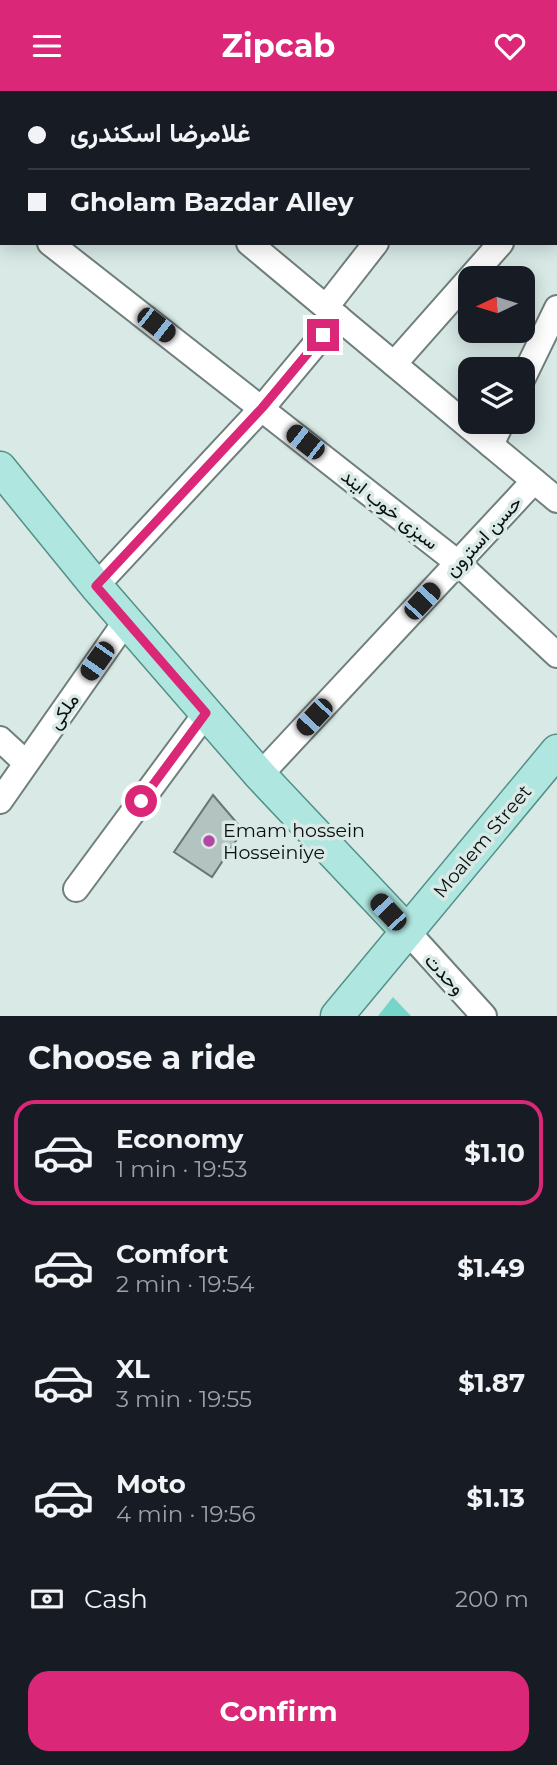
<!DOCTYPE html>
<html lang="en">
<head>
<meta charset="utf-8">
<style>
	:root { --surface:#171b24; --page:#242831; --text:#f1f3f6; --muted:#9ea1a6; --line:#363941; --accent:#db2777 }
	body { margin:0; font-family:Montserrat,Vazirmatn,sans-serif; background:var(--page); color:var(--text); height:100vh; display:flex; flex-direction:column; font-size:26px; white-space:nowrap }
	* { box-sizing:border-box; margin:0 }
	p { font-size:23px; color:var(--muted) }
	.icon { flex:none; width:38px; height:38px; fill:none; stroke:currentColor; stroke-width:2; stroke-linecap:round; stroke-linejoin:round }
	.map { position:relative; height:925px; overflow:hidden }
	.details { display:flex; flex-direction:column; background:var(--surface); flex:1 }
	.details>* { flex:none }
	.banner { position:absolute; left:0px; top:0px; width:558px; height:154px; box-shadow:0 4px 18px #0003; display:grid; align-content:center; height:154px; padding:0 28px; background:var(--surface) }
	.needle { width:46px; rotate:266deg }
	.tools { position:absolute; left:458px; top:175px; display:grid; gap:14px }
	.tools a { display:grid; place-items:center; width:77px; height:77px; border-radius:14px; background:var(--surface); box-shadow:0 4px 18px #0003; font-size:35px }
	.end { position:absolute; width:32px; height:32px; margin:-16px; border:9px solid #db2777; background:#fff; box-shadow:0 0 0 4px #fff }
	.from { border-radius:50% }
	.car { position:absolute; width:21px; height:42px; margin:-21px -10px; border-radius:9px; box-shadow:0 0 5px 2px #0007; background:linear-gradient(#222 24%,#8ab4d8 0 40%,#222 0 76%,#8ab4d8 0 86%,#222 0) }
	.banner b { display:flex; align-items:center; gap:24px; height:66px; font-size:26px }
	.banner b+b { border-top:2px solid var(--line) }
	.banner i { width:18px; height:18px; background:var(--text) }
	ul { padding:0; list-style:none }
	li { display:flex; align-items:center; gap:21px; height:105px; margin:0 14px 10px; padding:0 14px; border:4px solid transparent; border-radius:21px }
	li div { flex:1 }
	li b { display:block; font-size:26px }
	li em { font-style:normal; font-weight:700 }
	li.on { border-color:var(--accent) }
	li>.icon { width:63px; height:63px; stroke-width:1.5 }
	h2 { padding:0 28px; font-size:32px; line-height:84px }
	.pay { display:flex; align-items:center; gap:18px; height:77px; padding:0 28px; font-size:26px }
	.pay p { margin-inline-start:auto }
	.cta { display:flex; gap:14px; margin-top:auto; padding:14px 28px }
	.cta a { flex:1; height:80px; border-radius:21px; background:var(--accent); color:#fff; font-size:28px; font-weight:700; line-height:80px; text-align:center }
	header { display:flex; justify-content:space-between; align-items:center; height:91px; padding:0 28px; background:var(--accent); color:#fff; font-size:32px; font-weight:700 }
	.map>svg:first-child { display:block }
	.green { fill:#76d5c9 }
	.building { fill:#b2c3c0; stroke:#687775; stroke-width:2 }
	.lines { fill:none; stroke-linecap:round; stroke-linejoin:round }
	.minor-casing { stroke:#6f7f7c; stroke-width:28 }
	.major-casing { stroke:#529088; stroke-width:35 }
	.minor { stroke:#fff; stroke-width:24 }
	.major { stroke:#afe6df; stroke-width:32 }
	.route { stroke:#db2777; stroke-width:9 }
	.poi-dot { fill:#b546a3; stroke:#d8e9e6; stroke-width:2.5 }
	.labels { text-anchor:middle; stroke-width:7; stroke-linejoin:round; paint-order:stroke }
	.street-label { font-size:19px; fill:#0a100f; stroke:#d8e9e6 }
	.poi-label { font-size:19px; fill:#0a100f; stroke:#d8e9e6; text-anchor:start }
</style>
</head>
<body>
<header><svg class="icon" aria-label="menu" viewBox="0 0 24 24"><path d="M4 6h16M4 12h16M4 18h16"/></svg>Zipcab<svg class="icon" aria-label="heart" viewBox="0 0 24 24"><path d="M12 20l-8-8c-3-5 5-10 8-4 3-6 11-1 8 4z"/></svg></header>
<div class="map">
<svg width="557" height="925" viewBox="0 0 557 925">
	<rect width="100%" height="100%" fill="#d8e9e6"/>
	<!-- green -->
	<polygon class="green" points="393,906 411,925 378,925"/>
	<!-- building -->
	<polygon class="building" points="213,704 243,739 212,786 174,761"/>
	<g class="lines">
		<defs>
			<g id="minor">
				<polyline points="64,0 66,2"/>
				<polyline points="393,0 396,2"/>
				<polyline points="538,0 540,2"/>
				<polyline points="34,2 36,0"/>
				<polyline points="217,2 218,0"/>
				<polyline points="355,2 356,0"/>
				<polyline points="493,2 494,0"/>
				<polyline points="556,15 557,15"/>
				<polyline points="0,30 2,29"/>
				<polyline points="556,89 557,89"/>
				<polyline points="0,113 2,114"/>
				<polyline points="50,152 458,472 557,564"/>
				<polyline points="249,152 557,409"/>
				<polyline points="326,216 376,152"/>
				<polyline points="394,273 501,152"/>
				<polyline points="523,287 557,217"/>
				<polyline points="491,354 502,331"/>
				<polyline points="96,495 262,317 338,226"/>
				<polyline points="0,648 26,672"/>
				<polyline points="260,684 534,390"/>
				<polyline points="0,710 126,530"/>
				<polyline points="76,798 206,622"/>
				<polyline points="407,840 484,925"/>
			</g>
			<g id="major">
				<polyline points="0,377 96,495 260,684 407,840"/>
				<polyline points="337,925 557,660"/>
			</g>
		</defs>
		<!-- minor casing -->
		<use href="#minor" class="minor-casing"/>
		<!-- major casing -->
		<use href="#major" class="major-casing"/>
		<!-- minor -->
		<use href="#minor" class="minor"/>
		<!-- major -->
		<use href="#major" class="major"/>
	</g>
	<g class="lines">
		<!-- route -->
		<polyline class="route" points="141,710 206,622 96,495 262,317 323,244"/>
	</g>
	<!-- markers -->
	<circle class="poi-dot" cx="209" cy="750" r="7"/>
	<g class="labels">
		<!-- street labels -->
		<g class="street-label">
			<text transform="translate(390 418) rotate(38)" y="7">سبزی خوب ایند</text>
			<text transform="translate(483 445) rotate(-47)" y="7">حسن استرون</text>
			<text transform="translate(63 620) rotate(-55)" y="7">ملکی</text>
			<text transform="translate(482 750) rotate(-50)" y="7">Moalem Street</text>
			<text transform="translate(445 883) rotate(47)" y="7">وحدت</text>
		</g>
		<!-- poi labels -->
		<g class="poi-label">
			<text x="223" y="746">Emam hossein<tspan x="223" dy="22">Hosseiniye</tspan></text>
		</g>
	</g>
</svg>
<div class="tools">
<a><svg class="needle" viewBox="-14 -14 28 28"><path d="M0-13l5 13h-10z" fill="#e53935"/><path d="M0 13l5-13h-10z" fill="#9ea1a6"/></svg></a>
<a><svg class="icon" aria-label="layers" viewBox="0 0 24 24"><path d="M12 4l9 5-9 5-9-5zM3 14l9 5 9-5"/></svg></a>
</div>
<i class="end from" style="left:141px;top:710px"></i>
<i class="end" style="left:323px;top:244px"></i>
<i class="car" style="left:156px;top:234px;rotate:128deg"></i>
<i class="car" style="left:305px;top:351px;rotate:308deg"></i>
<i class="car" style="left:422px;top:510px;rotate:43deg"></i>
<i class="car" style="left:97px;top:570px;rotate:215deg"></i>
<i class="car" style="left:314px;top:626px;rotate:223deg"></i>
<i class="car" style="left:388px;top:821px;rotate:317deg"></i>
<div class="banner">
<b><i class="from"></i>غلامرضا اسکندری</b>
<b><i></i>Gholam Bazdar Alley</b>
</div>
</div>
<section class="details">
<h2>Choose a ride</h2>
<ul>
<li class="on"><svg class="icon" aria-label="car" viewBox="0 0 24 24"><path d="M5 17H2v-5l4-1 3-4h7l3 4 3 1v5h-3M9 17h6M6 11h13"/><circle cx="7" cy="17" r="2"/><circle cx="17" cy="17" r="2"/></svg><div><b>Economy</b><p>1 min · 19:53</p></div><em>$1.10</em></li>
<li><svg class="icon" aria-label="car" viewBox="0 0 24 24"><path d="M5 17H2v-5l4-1 3-4h7l3 4 3 1v5h-3M9 17h6M6 11h13"/><circle cx="7" cy="17" r="2"/><circle cx="17" cy="17" r="2"/></svg><div><b>Comfort</b><p>2 min · 19:54</p></div><em>$1.49</em></li>
<li><svg class="icon" aria-label="car" viewBox="0 0 24 24"><path d="M5 17H2v-5l4-1 3-4h7l3 4 3 1v5h-3M9 17h6M6 11h13"/><circle cx="7" cy="17" r="2"/><circle cx="17" cy="17" r="2"/></svg><div><b>XL</b><p>3 min · 19:55</p></div><em>$1.87</em></li>
<li><svg class="icon" aria-label="car" viewBox="0 0 24 24"><path d="M5 17H2v-5l4-1 3-4h7l3 4 3 1v5h-3M9 17h6M6 11h13"/><circle cx="7" cy="17" r="2"/><circle cx="17" cy="17" r="2"/></svg><div><b>Moto</b><p>4 min · 19:56</p></div><em>$1.13</em></li>
</ul>
<div class="pay"><svg class="icon" aria-label="cash" viewBox="0 0 24 24"><path d="M3 7h18v10H3z"/><circle cx="12" cy="12" r="2"/></svg>Cash<p>200 m</p></div>
<div class="cta"><a>Confirm</a></div>
</section>
</body>
</html>
